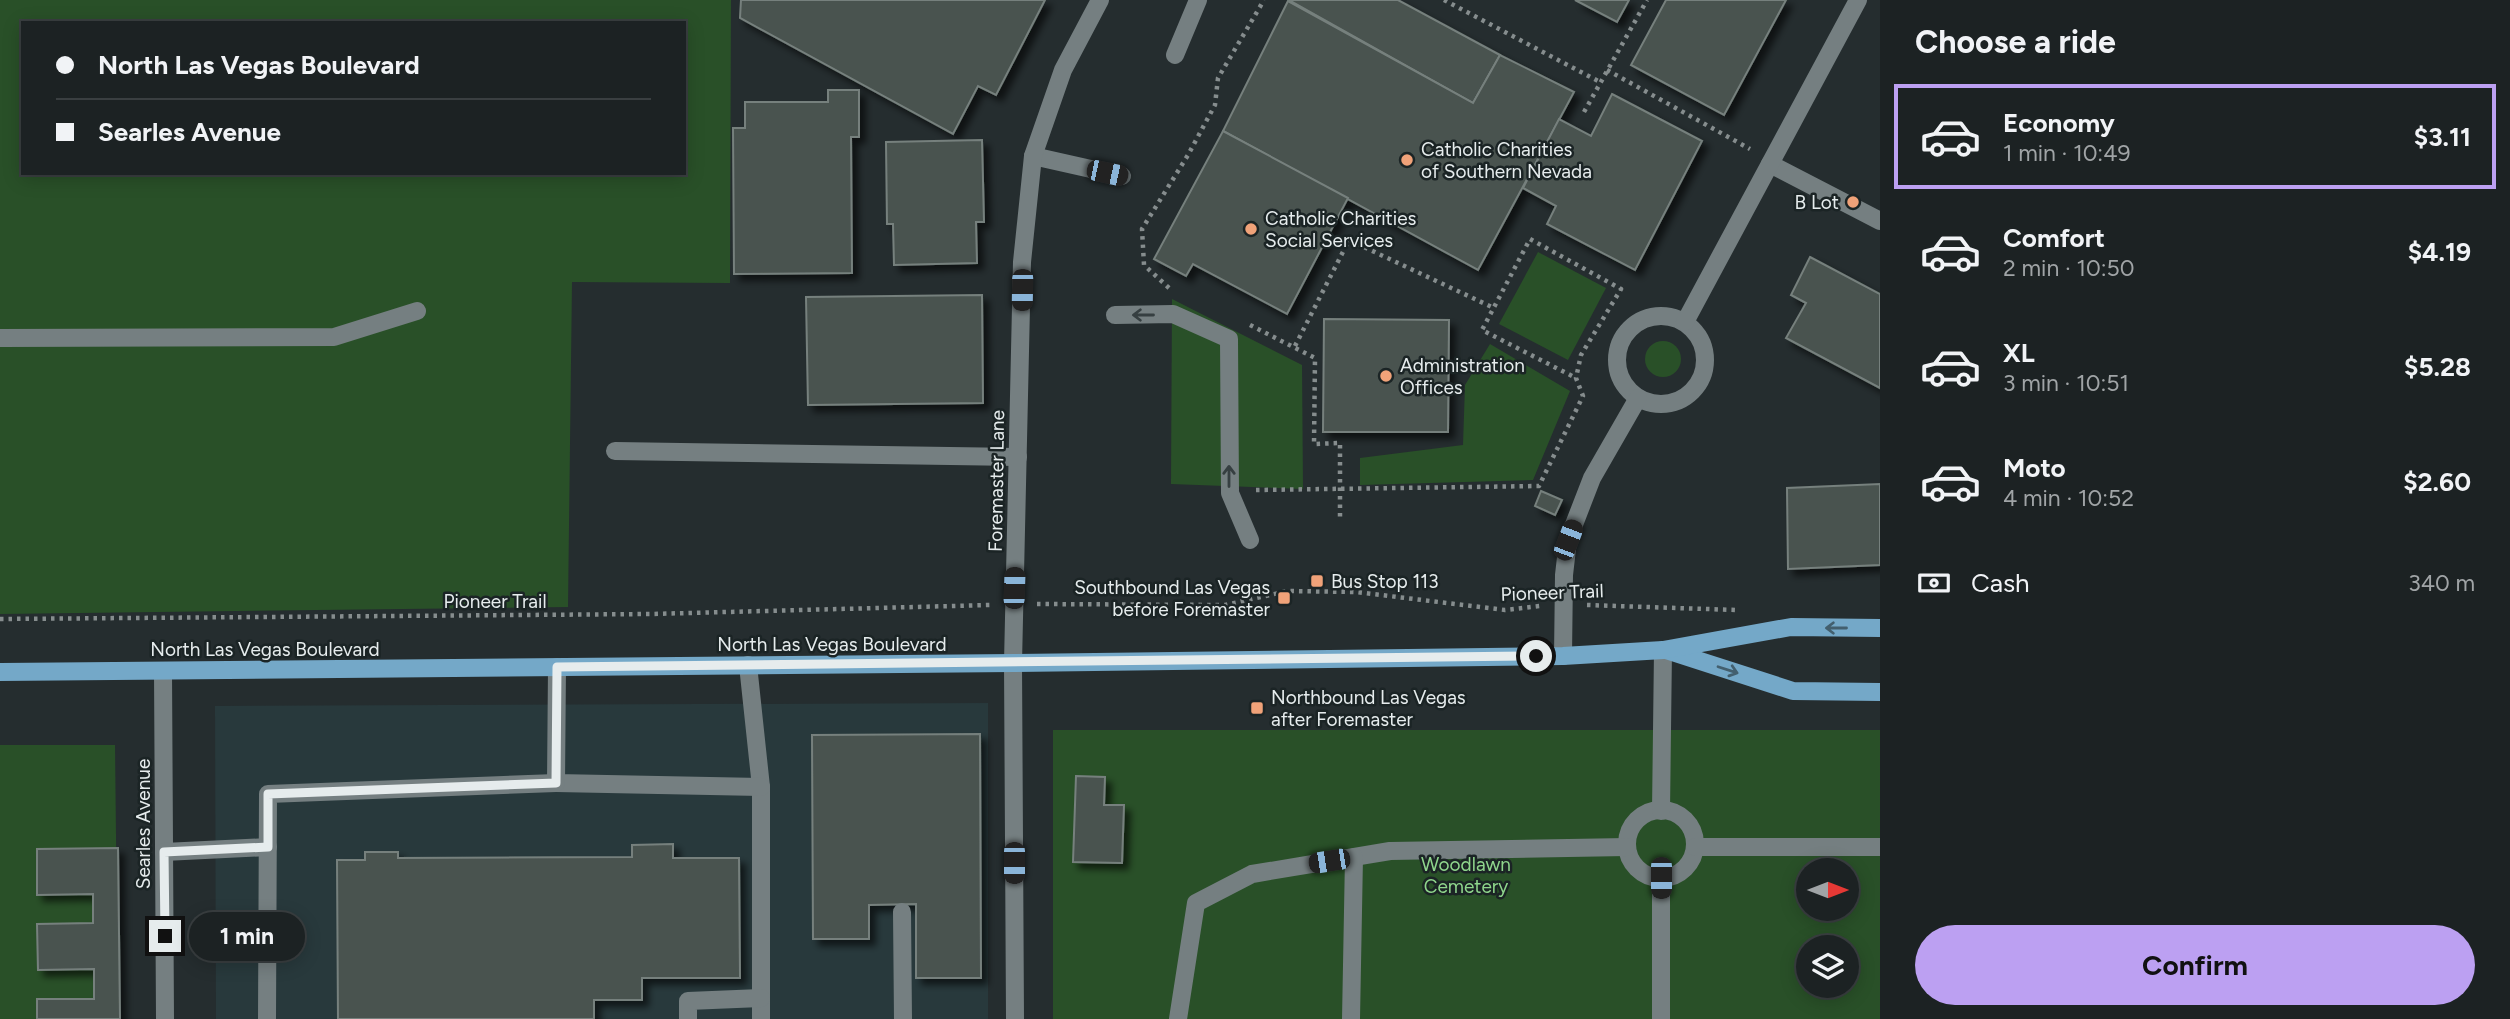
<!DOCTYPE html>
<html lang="en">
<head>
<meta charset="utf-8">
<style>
	:root { --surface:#1c2223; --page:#292f30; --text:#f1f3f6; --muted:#a0a4a6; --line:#3a3f41; --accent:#bca0f2 }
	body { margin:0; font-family:Figtree,sans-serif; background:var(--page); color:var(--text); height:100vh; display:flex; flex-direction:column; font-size:26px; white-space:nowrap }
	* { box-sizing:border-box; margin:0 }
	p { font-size:23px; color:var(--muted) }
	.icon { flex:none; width:38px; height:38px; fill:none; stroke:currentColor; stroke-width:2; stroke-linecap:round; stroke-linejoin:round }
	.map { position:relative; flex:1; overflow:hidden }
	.drawer { display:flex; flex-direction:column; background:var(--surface); width:630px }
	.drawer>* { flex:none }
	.top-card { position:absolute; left:21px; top:21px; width:665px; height:154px; border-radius:0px; box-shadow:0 4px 18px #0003,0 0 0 2px var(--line); display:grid; align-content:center; height:154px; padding:0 35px; background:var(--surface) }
	.needle { width:46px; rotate:90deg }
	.tools { position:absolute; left:1796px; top:858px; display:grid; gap:14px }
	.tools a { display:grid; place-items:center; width:63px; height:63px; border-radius:50%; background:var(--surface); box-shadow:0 4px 18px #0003,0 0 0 2px var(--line); font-size:35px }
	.end { position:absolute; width:32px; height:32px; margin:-16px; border:9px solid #e6eced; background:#111; box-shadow:0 0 0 4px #111 }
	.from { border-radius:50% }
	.bubble { position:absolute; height:49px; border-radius:24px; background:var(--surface); box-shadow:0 4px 18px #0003,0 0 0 2px var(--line); font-size:23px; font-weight:700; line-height:49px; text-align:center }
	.car { position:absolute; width:21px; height:42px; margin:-21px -10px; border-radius:9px; box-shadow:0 0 5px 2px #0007; background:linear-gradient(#222 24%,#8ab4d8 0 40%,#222 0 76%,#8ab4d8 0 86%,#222 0) }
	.top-card b { display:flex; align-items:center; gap:24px; height:66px; font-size:26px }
	.top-card b+b { border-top:2px solid var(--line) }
	.top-card i { width:18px; height:18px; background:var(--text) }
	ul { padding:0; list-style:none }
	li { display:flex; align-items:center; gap:21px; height:105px; margin:0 14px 10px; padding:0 21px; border:4px solid transparent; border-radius:0px }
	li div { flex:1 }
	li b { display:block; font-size:26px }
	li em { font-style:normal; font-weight:700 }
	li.selected { border-color:var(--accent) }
	li>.icon { width:63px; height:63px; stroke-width:1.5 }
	h2 { padding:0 35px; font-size:32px; line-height:84px }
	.pay { display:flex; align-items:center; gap:18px; height:77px; padding:0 35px; font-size:26px }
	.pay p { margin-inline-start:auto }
	.cta { display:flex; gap:14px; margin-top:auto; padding:14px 35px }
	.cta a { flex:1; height:80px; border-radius:42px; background:var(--accent); color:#111; font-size:28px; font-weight:700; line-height:80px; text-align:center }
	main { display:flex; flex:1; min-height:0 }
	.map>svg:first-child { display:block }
	.built { fill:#28393c }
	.green { fill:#295028; fill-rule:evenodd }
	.building { fill:#49524f; stroke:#76807d; stroke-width:2; filter:url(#shadow) }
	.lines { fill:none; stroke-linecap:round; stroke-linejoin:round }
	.path { stroke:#868d8e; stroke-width:4.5; stroke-dasharray:3.5 5; stroke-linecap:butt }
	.minor { stroke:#757f81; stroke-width:18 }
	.major { stroke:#74a8c8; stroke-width:18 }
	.oneway { stroke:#363f41 }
	.oneway2 { stroke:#435f6e }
	.route { stroke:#e6eced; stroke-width:9 }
	.poi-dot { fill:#f0a279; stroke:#1b2425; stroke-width:2.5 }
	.labels { text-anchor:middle; stroke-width:5; stroke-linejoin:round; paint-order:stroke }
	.poi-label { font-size:19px; fill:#e6eced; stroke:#1b2425; text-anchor:start }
	.street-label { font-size:19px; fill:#e6eced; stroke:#1b2425 }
	.park-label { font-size:19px; fill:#8fd68c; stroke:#1b2425 }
</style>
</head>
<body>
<main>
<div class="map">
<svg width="1880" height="1019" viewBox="0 0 1880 1019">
	<defs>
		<filter id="shadow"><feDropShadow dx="6" dy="6" stdDeviation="3.5" flood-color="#0009"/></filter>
	</defs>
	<rect width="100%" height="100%" fill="#252d2f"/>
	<!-- built -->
	<polygon class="built" points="988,703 988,1019 216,1019 215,706"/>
	<!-- green -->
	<g class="green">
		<path d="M0,0H731L730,283L572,282L568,607L0,614ZM23,23H684V173H23Z"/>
		<polygon points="1538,252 1606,288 1568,360 1499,324"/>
		<polygon points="1172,299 1302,365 1303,489 1171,484"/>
		<circle cx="1663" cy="359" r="18"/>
		<polygon points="1490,344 1570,391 1533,480 1360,485 1360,458 1463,445 1465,385"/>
		<path d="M1053,730H1880V1019H1053ZM1808,870H1846V908H1808ZM1808,947H1846V985H1808Z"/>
		<polygon points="0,745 115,745 118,1019 0,1019"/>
	</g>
	<!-- building -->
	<g class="building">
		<polygon points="741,0 1045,0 996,95 978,86 953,134 740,18"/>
		<polygon points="1289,0 1398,0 1500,55 1473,103"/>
		<polygon points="1575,0 1629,0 1617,22"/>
		<polygon points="1666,0 1786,0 1724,115 1631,65"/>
		<polygon points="1288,1 1473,103 1500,55 1574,92 1478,270 1223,131"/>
		<polygon points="828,90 859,90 859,137 851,137 852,273 734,274 733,128 745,128 745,102 828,102"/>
		<polygon points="1612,94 1702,141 1635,270 1547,224 1556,206 1523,188 1559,119 1591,136"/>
		<polygon points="1223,131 1348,198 1287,314 1193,264 1186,276 1154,259"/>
		<polygon points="982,140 984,222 976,222 977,263 894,265 893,224 887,224 886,142"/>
		<polygon points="1810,257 1880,294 1880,388 1786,338 1806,303 1791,295"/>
		<polygon points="982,295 983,403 808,405 806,297"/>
		<polygon points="1324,319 1449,320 1448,432 1323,432"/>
		<polygon points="1880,484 1880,565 1788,569 1787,488"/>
		<polygon points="1541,491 1562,500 1555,515 1535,506"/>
		<polygon points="980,734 981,978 916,978 916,904 869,905 869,939 813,939 812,735"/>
		<polygon points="1076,776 1105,777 1104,805 1124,805 1122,863 1073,862"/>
		<polygon points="673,844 673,858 739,858 740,978 642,978 642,1000 594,1000 594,1019 338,1019 337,860 365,860 365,852 398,852 398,858 632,857 632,845"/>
		<polygon points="118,848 120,1019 37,1019 37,999 94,999 94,969 38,970 37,924 93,923 93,894 37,895 37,849"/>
	</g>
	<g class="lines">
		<!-- path -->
		<g class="path">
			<polyline points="1444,0 1600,82"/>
			<polyline points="1607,70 1750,149"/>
			<polyline points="1584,112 1647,0"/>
			<polyline points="1169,288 1144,265 1142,229 1188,155 1215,105 1218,78 1264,0"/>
			<polyline points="1250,325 1315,358 1314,444 1340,443 1340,519"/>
			<polyline points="1295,346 1349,240 1494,308"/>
			<polyline points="1256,490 1539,486 1583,396 1576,378 1581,355 1621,289 1530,239 1482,330 1576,378"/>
			<polyline points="1037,604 1225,605 1288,591 1356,592 1505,610 1540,606"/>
			<polyline points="1587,605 1736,610"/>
			<polyline points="0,619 651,614 990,605"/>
		</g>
		<!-- minor -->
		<g class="minor">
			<polyline points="1175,55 1198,0"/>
			<polyline points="1033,156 1122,176"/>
			<polyline points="1770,164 1880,221"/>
			<polyline points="1115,315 1173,314 1229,339 1230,493 1250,540"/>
			<circle cx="1661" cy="360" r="44"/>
			<polyline points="1685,322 1858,0"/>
			<polyline points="0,338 334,337 417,311"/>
			<polyline points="615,451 1018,457"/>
			<polyline points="1563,656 1564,575 1568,540 1592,478 1638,398"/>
			<polyline points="748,665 761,787 761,1019"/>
			<polyline points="557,667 556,783 761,787"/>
			<polyline points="163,671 165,1019"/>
			<circle cx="1661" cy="844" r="34"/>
			<polyline points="1661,811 1663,650"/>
			<polyline points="1695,847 1880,847"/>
			<polyline points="164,852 268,847"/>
			<polyline points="1661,878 1661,1019"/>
			<polyline points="902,912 903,1019"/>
			<polyline points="267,1019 268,794 556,783"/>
			<polyline points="688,1019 688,1001 761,998"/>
			<polyline points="1015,1019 1013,663 1022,262 1033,156 1063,70 1100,0"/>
			<polyline points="1178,1019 1196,903 1252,874 1390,851 1627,847"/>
			<polyline points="1351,1019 1354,857"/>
		</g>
		<!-- major -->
		<g class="major">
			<polyline points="1666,650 1793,691 1880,692"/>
			<polyline points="0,672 1013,663 1563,656 1663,650 1791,627 1880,628"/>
		</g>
	</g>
	<!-- one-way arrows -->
	<defs><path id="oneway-shaft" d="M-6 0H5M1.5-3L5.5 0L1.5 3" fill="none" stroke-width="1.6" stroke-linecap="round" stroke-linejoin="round" transform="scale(1.75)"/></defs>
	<g class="oneway">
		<use href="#oneway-shaft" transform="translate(1143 315) rotate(180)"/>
		<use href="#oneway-shaft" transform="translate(1229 476) rotate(-90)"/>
	</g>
	<g class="oneway2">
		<use href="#oneway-shaft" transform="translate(1836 628) rotate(-180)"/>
		<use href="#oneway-shaft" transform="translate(1728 670) rotate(18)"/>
	</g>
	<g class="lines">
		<!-- route -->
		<polyline class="route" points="165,936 164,852 268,847 268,794 556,783 557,667 1536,656"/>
	</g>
	<!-- markers -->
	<g class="poi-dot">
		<circle cx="1407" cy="160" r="7"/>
		<circle cx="1853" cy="202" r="7"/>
		<circle cx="1251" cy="229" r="7"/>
		<circle cx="1386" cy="376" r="7"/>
		<rect x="1310" y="574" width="14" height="14" rx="3.5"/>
		<rect x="1277" y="591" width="14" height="14" rx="3.5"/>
		<rect x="1250" y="701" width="14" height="14" rx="3.5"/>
	</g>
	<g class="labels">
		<!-- poi labels -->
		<g class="poi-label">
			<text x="1421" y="156">Catholic Charities<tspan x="1421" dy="22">of Southern Nevada</tspan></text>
			<text x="1839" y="209" text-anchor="end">B Lot</text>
			<text x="1265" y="225">Catholic Charities<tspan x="1265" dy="22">Social Services</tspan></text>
			<text x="1400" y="372">Administration<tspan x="1400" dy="22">Offices</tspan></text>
			<text x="1331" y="588">Bus Stop 113</text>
			<text x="1270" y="594" text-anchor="end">Southbound Las Vegas<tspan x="1270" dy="22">before Foremaster</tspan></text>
			<text x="1271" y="704">Northbound Las Vegas<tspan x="1271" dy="22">after Foremaster</tspan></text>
		</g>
		<!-- street labels -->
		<g class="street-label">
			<text transform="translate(996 481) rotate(-89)" y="7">Foremaster Lane</text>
			<text transform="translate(1552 592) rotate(-2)" y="7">Pioneer Trail</text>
			<text x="495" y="608">Pioneer Trail</text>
			<text x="832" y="651">North Las Vegas Boulevard</text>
			<text x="265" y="656">North Las Vegas Boulevard</text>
			<text transform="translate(143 824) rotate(-90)" y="7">Searles Avenue</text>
		</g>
		<!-- park labels -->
		<g class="park-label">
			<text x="1466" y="871">Woodlawn<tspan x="1466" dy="22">Cemetery</tspan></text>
		</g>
	</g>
</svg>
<div class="tools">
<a><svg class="needle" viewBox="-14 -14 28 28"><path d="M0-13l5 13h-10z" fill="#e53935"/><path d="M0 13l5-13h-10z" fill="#a0a4a6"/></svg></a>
<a><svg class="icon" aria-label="layers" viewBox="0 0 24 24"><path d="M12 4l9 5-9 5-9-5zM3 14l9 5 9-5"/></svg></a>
</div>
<i class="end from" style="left:1536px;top:656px"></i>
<i class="end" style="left:165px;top:936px"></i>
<div class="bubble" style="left:189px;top:912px;width:116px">1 min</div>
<i class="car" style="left:1107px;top:173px;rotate:102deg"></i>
<i class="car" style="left:1022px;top:290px;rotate:181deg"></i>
<i class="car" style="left:1568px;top:540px;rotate:21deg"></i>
<i class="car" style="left:1014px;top:588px;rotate:2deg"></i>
<i class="car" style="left:1329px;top:861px;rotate:261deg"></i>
<i class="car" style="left:1014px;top:863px;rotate:180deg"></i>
<i class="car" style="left:1661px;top:878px;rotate:180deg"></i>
<div class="top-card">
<b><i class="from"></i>North Las Vegas Boulevard</b>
<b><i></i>Searles Avenue</b>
</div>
</div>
<section class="drawer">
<h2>Choose a ride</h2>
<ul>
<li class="selected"><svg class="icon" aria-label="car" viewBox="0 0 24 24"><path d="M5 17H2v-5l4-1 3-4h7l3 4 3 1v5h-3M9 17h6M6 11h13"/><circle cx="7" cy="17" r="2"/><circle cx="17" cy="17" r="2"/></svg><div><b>Economy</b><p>1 min · 10:49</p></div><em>$3.11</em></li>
<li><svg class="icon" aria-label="car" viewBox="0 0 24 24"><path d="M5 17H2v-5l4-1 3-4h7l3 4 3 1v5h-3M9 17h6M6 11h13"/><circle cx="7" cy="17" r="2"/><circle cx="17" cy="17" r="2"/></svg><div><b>Comfort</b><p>2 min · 10:50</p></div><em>$4.19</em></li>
<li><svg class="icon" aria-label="car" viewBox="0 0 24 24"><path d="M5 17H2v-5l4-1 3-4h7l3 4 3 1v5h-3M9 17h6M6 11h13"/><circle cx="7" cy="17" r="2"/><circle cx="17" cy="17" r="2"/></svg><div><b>XL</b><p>3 min · 10:51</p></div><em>$5.28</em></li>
<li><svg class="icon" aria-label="car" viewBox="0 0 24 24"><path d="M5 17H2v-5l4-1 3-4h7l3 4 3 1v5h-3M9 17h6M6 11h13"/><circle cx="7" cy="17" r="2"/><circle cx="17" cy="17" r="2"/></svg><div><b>Moto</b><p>4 min · 10:52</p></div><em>$2.60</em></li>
</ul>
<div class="pay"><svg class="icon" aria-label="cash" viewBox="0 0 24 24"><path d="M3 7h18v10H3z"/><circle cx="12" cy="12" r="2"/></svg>Cash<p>340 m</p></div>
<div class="cta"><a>Confirm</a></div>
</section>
</main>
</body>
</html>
